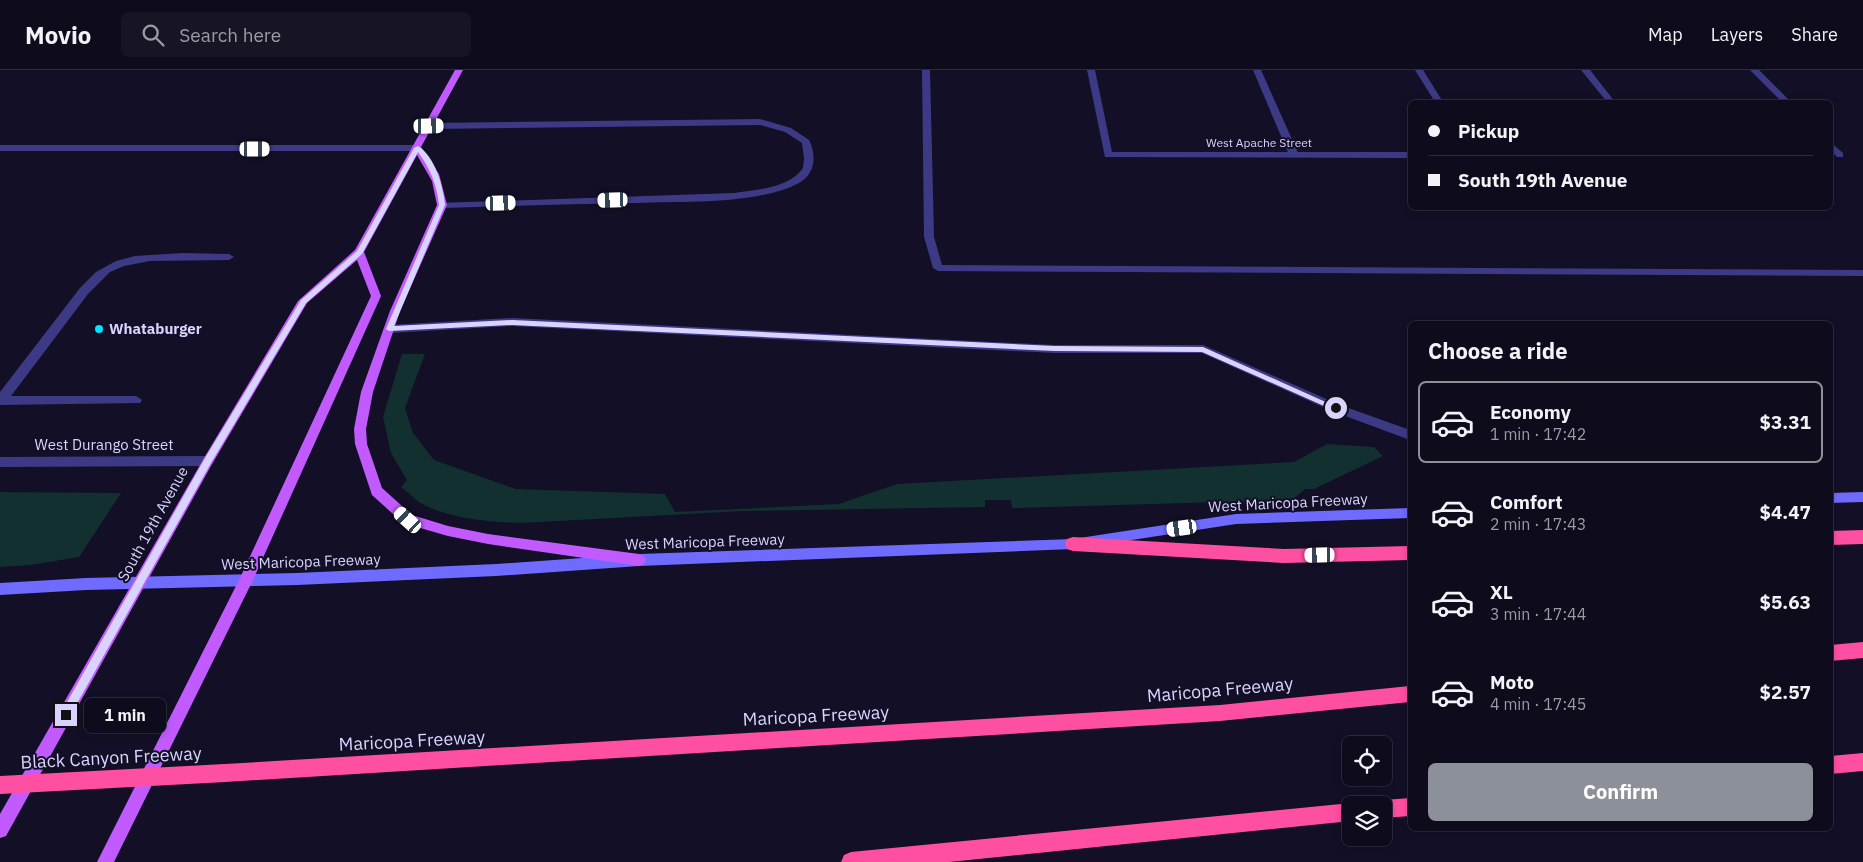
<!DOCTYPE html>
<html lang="en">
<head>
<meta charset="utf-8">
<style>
	:root { --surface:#0e0b1c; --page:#171425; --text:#f1f3f6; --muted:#9b9ba3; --line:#2e2b3b; --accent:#8c9099 }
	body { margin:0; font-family:"IBM Plex Sans",sans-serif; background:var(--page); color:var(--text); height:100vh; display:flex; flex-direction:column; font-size:19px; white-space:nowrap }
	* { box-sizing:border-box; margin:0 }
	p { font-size:16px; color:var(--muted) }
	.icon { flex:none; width:28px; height:28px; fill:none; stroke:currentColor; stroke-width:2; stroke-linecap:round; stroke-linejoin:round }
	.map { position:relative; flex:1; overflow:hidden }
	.drawer { position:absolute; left:1408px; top:251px; width:425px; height:510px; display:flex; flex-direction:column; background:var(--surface); border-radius:8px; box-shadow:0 2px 8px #0003,0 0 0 1px var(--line) }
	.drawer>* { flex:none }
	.top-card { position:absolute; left:1408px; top:30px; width:425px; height:110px; border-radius:8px; box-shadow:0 2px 8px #0003,0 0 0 1px var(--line); display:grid; align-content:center; height:110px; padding:0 20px; background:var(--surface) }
	.tools { position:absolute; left:1342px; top:666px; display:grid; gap:10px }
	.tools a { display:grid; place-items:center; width:50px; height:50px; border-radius:8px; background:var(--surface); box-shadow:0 2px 8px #0003,0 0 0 1px var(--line); font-size:25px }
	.end { position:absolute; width:22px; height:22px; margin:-11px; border:6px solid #d9d4ff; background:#111; box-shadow:0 0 0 2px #111 }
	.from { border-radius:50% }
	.bubble { position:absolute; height:35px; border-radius:8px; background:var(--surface); box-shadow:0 2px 8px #0003,0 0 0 1px var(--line); font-size:16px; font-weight:700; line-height:35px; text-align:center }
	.car { position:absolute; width:15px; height:30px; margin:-15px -8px; border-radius:6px; box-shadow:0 0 4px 1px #0007; background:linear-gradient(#fff 24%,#345 0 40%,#fff 0 76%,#345 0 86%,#fff 0) }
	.top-card b { display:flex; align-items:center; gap:18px; height:48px; font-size:19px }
	.top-card b+b { border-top:1px solid var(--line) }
	.top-card i { width:12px; height:12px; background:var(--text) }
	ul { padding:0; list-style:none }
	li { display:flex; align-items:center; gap:15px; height:82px; margin:0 10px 8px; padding:0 10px; border:2px solid transparent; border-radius:8px }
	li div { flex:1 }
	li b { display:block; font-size:19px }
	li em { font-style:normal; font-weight:700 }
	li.current { border-color:var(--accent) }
	li>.icon { width:45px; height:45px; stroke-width:1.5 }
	h2 { padding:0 20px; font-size:22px; line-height:60px }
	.primary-button { display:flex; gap:10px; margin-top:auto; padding:10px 20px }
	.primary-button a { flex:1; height:58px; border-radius:8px; background:var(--accent); color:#fff; font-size:20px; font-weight:700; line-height:58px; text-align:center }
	header { display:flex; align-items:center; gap:30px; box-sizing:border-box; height:70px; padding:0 25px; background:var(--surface); border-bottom:1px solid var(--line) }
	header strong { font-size:24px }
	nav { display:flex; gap:28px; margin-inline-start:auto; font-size:18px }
	.search { width:350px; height:45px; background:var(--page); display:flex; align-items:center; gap:12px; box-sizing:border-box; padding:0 18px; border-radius:8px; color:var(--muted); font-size:19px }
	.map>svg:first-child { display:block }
	.green { fill:#12302f }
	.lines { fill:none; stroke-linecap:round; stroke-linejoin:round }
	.service { fill:#3d3a85; fill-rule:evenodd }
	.minor { fill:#3d3a85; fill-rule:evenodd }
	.secondary { fill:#6f6bff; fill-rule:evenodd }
	.primary { fill:#c25bff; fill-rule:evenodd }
	.motorway { fill:#ff4fa3; fill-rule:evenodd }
	.motorway-bridge { stroke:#ff4fa3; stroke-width:18 }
	.route { fill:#d9d4ff }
	.poi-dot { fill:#00e5ff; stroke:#130f26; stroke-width:2 }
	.labels { text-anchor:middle; stroke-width:4; stroke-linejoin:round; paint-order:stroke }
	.far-street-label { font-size:12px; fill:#d9d4ff; stroke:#130f26 }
	.poi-label { font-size:15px; font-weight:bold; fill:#d9d4ff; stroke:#130f26; text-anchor:start }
	.street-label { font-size:15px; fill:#d9d4ff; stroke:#130f26 }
	.near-street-label { font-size:18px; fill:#d9d4ff; stroke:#130f26 }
</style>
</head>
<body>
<header>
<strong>Movio</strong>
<div class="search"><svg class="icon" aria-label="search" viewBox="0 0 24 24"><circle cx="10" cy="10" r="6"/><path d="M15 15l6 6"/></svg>Search here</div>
<nav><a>Map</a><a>Layers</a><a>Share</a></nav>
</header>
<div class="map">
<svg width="1863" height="792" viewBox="0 0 1863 792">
	<rect width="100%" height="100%" fill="#130f26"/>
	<!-- green -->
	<g class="green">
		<path d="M402,284H425L405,338L413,363L434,390L516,419L665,424L675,442L839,434L897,414L1294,392L1327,374L1374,377L1383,386L1314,419H1305L1292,430L1012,438L1011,430H985V437L743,441L521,453C489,452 455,449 426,436C417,432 409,423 401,417L407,410L391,383L383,347Z"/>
		<polygon points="0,422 121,423 79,487 31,495 0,497"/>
	</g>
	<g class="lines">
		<!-- service -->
		<g class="service">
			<polygon points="922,0 930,0 934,167 942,195 1863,200 1863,206 938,201 933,198 924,167"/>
			<polygon points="1253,0 1261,0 1299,85 1297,87 1291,87 1289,85"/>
			<polygon points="1581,0 1590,0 1615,32 1607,32"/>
			<path d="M760,49L791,58L809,70C817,86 815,104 799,113C757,135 684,131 637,133C572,134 507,136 442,138L438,137V133L734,123C755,120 790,118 803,98L804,88L802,73L785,62L760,55L429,59L424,56L429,53Z"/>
			<polygon points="0,75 417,75 422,78 417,81 0,81"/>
			<polygon points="182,183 229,184 234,187 229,190 150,191 124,196 110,202 88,224 11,326 136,326 142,330 140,333 0,335 0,322 80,218 96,202 116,191 135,186"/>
			<polygon points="512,248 1055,275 1203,275 1340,335 1410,360 1410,370 1332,341 1202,283 1055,283 512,256 389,263 383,259 389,255"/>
		</g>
		<!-- minor -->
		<g class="minor">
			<polygon points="1087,0 1095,0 1112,82 1410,82 1410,88 1105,87"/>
			<polygon points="1415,0 1423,0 1443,32 1435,32"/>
			<polygon points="1750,0 1759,0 1791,32 1782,32"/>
			<polygon points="1830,72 1843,83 1843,87 1837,87 1830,80"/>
			<polygon points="208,386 212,388 214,391 212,394 208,396 0,397 0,387"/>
		</g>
		<!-- secondary -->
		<g class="secondary">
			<polygon points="1863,422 1863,432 1830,433 1830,423"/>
			<polygon points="1410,438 1410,448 1236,454 1073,479 639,496 496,506 297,515 86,520 0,525 0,513 86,508 297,503 496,494 639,484 1073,469 1236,444"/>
		</g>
		<!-- primary -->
		<polygon class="primary" points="455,0 463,0 421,77 439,104 447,135 400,241 373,322 366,359 367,374 382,418 412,445 448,456 488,464 639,484 644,486 646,490 644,494 639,496 488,474 448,466 403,453 372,425 355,374 354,359 361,322 390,241 437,135 432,111 417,85 364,182 381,226 253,510 114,792 97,792 240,508 371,226 357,190 307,233 212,394 6,766 0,768 0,744 204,388 298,231 355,180"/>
		<!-- motorway -->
		<g class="motorway">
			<polygon points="1863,460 1863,474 1830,475 1830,461"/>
			<polygon points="1073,467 1284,479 1410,476 1410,490 1284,493 1073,481 1067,479 1065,474 1067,469"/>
			<polygon points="1863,572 1863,588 1830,591 1830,575"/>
			<polygon points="1410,616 1410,632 1220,651 225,712 218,709 216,703 218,697 225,694 1220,635"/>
			<polygon points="1863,683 1863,701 1830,704 1830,686"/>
			<polygon points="1410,728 1410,746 1384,748 1384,735 1376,735 1377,732 1384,730"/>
			<polygon points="1351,733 1357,735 1351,735 1351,751 949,792 841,792 844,785 851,782"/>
		</g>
		<!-- motorway-bridge -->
		<polyline class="motorway-bridge" points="0,715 225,703"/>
	</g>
	<!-- route -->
	<path class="route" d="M418,76C435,87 443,115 445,135L394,256L512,250L1055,276L1203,277L1339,338L1336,341L1333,340L1202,282L1055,281L512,255L389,261L386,259L439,135C437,115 430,98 418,82L362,184L306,233L211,393L69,648H62V641L205,388L301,230L357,181L414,78Z"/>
	<!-- markers -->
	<circle class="poi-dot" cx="99" cy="259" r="5"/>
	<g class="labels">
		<!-- far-street labels -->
		<g class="far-street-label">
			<text x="1259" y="77">West Apache Street</text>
		</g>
		<!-- poi labels -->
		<g class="poi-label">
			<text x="109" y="264">Whataburger</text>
		</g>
		<!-- street labels -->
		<g class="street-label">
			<text x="104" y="380">West Durango Street</text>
			<text transform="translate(1288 433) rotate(-3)" y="5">West Maricopa Freeway</text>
			<text transform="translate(153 454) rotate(-61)" y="5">South 19th Avenue</text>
			<text transform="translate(705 472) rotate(-2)" y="5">West Maricopa Freeway</text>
			<text transform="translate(301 492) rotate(-2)" y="5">West Maricopa Freeway</text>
		</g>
		<!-- near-street labels -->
		<g class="near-street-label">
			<text transform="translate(1220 620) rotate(-5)" y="6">Maricopa Freeway</text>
			<text transform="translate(816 646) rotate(-3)" y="6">Maricopa Freeway</text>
			<text transform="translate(412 671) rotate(-3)" y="6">Maricopa Freeway</text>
			<text transform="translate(111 688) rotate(-3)" y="6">Black Canyon Freeway</text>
		</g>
	</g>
</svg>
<div class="tools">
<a><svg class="icon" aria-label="locate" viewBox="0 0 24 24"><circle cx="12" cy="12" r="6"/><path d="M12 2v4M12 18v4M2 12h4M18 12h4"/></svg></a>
<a><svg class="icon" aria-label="layers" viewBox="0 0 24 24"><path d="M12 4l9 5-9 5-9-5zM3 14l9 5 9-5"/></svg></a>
</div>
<i class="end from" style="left:1336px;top:338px"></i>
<i class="end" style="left:66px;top:645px"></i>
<div class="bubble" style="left:84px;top:628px;width:82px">1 min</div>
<i class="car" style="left:429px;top:56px;rotate:89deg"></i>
<i class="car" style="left:255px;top:79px;rotate:90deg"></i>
<i class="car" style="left:613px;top:130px;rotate:268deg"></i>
<i class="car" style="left:501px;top:133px;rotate:88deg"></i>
<i class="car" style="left:408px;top:450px;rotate:312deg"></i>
<i class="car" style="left:1182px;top:458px;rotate:262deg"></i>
<i class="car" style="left:1320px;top:485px;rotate:269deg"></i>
<div class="top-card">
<b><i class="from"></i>Pickup</b>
<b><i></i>South 19th Avenue</b>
</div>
<section class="drawer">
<h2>Choose a ride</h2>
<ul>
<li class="current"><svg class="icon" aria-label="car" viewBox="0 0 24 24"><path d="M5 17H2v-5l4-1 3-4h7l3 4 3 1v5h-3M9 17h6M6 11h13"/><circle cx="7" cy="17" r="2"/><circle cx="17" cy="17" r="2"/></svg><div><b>Economy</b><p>1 min · 17:42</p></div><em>$3.31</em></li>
<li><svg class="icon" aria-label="car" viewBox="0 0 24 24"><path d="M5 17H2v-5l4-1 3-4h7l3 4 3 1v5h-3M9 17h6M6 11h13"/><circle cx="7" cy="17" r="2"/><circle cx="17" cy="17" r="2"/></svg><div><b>Comfort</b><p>2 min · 17:43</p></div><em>$4.47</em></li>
<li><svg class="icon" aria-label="car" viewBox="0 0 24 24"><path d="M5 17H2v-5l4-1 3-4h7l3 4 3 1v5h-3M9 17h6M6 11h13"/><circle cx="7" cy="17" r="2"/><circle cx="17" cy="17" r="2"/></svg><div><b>XL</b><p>3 min · 17:44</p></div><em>$5.63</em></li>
<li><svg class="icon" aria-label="car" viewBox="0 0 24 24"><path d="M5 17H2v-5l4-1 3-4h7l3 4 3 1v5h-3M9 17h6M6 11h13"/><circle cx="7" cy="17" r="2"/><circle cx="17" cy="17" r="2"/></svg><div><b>Moto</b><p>4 min · 17:45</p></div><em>$2.57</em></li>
</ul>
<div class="primary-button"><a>Confirm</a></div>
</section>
</div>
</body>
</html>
